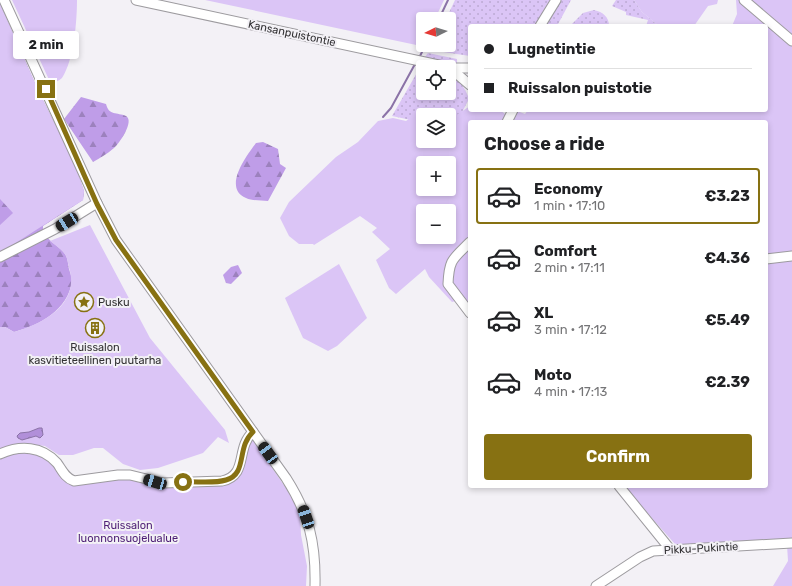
<!DOCTYPE html>
<html lang="en">
<head>
<meta charset="utf-8">
<style>
	:root { --surface:#fff; --page:#f2f2f2; --text:#202124; --muted:#757577; --line:#e0e0e0; --accent:#877112 }
	body { margin:0; font-family:Rubik,sans-serif; background:var(--page); color:var(--text); height:100vh; display:flex; flex-direction:column; font-size:15px; white-space:nowrap }
	* { box-sizing:border-box; margin:0 }
	p { font-size:13px; color:var(--muted) }
	.icon { flex:none; width:22px; height:22px; fill:none; stroke:currentColor; stroke-width:2; stroke-linecap:round; stroke-linejoin:round }
	.map { position:relative; flex:1; overflow:hidden }
	.panel { position:absolute; left:468px; top:120px; width:300px; height:368px; display:flex; flex-direction:column; background:var(--surface); border-radius:4px; box-shadow:0 2px 6px #0003 }
	.panel>* { flex:none }
	.banner { position:absolute; left:468px; top:24px; width:300px; height:88px; border-radius:4px; box-shadow:0 2px 6px #0003; display:grid; align-content:center; height:88px; padding:0 16px; background:var(--surface) }
	.needle { width:26px; rotate:265deg }
	.fabs { position:absolute; left:416px; top:12px; display:grid; gap:8px }
	.fabs a { display:grid; place-items:center; width:40px; height:40px; border-radius:4px; background:var(--surface); box-shadow:0 2px 6px #0003; font-size:20px }
	.end { position:absolute; width:18px; height:18px; margin:-9px; border:5px solid #877112; background:#fff; box-shadow:0 0 0 2px #fff }
	.from { border-radius:50% }
	.bubble { position:absolute; height:28px; border-radius:4px; background:var(--surface); box-shadow:0 2px 6px #0003; font-size:13px; font-weight:700; line-height:28px; text-align:center }
	.car { position:absolute; width:12px; height:24px; margin:-12px -6px; border-radius:5px; box-shadow:0 0 3px 1px #0007; background:linear-gradient(#222 24%,#8ab4d8 0 40%,#222 0 76%,#8ab4d8 0 86%,#222 0) }
	.banner b { display:flex; align-items:center; gap:14px; height:38px; font-size:15px }
	.banner b+b { border-top:1px solid var(--line) }
	.banner i { width:10px; height:10px; background:var(--text) }
	ul { padding:0; list-style:none }
	li { display:flex; align-items:center; gap:12px; height:56px; margin:0 8px 6px; padding:0 8px; border:2px solid transparent; border-radius:4px }
	li div { flex:1 }
	li b { display:block; font-size:15px }
	li em { font-style:normal; font-weight:700 }
	li.active { border-color:var(--accent) }
	li>.icon { width:36px; height:36px; stroke-width:1.5 }
	h2 { padding:0 16px; font-size:18px; line-height:48px }
	.button { display:flex; gap:8px; margin-top:auto; padding:8px 16px }
	.button a { flex:1; height:46px; border-radius:4px; background:var(--accent); color:#fff; font-size:16px; font-weight:700; line-height:46px; text-align:center }
	.map>svg:first-child { display:block }
	.grass { fill:url(#grass-dots) }
	.forest { fill:url(#forest-firs) }
	.green { fill:#dbc5f6; fill-rule:evenodd }
	.water { fill:url(#water-ripples); stroke:#8b73a7 }
	.lines { fill:none; stroke-linecap:round; stroke-linejoin:round }
	.stream { stroke:#8b73a7; stroke-width:2 }
	.minor-casing { stroke:#9d9b9f; stroke-width:11 }
	.minor { stroke:#fff; stroke-width:9 }
	.route { stroke:#877112; stroke-width:5 }
	.labels { text-anchor:middle; stroke-width:4; stroke-linejoin:round; paint-order:stroke }
	.street-label { font-size:11px; fill:#323133; stroke:#f3f1f6 }
	.poi-label { font-size:11px; fill:#323133; stroke:#f3f1f6; text-anchor:start }
	.park-label { font-size:11px; fill:#4d1e75; stroke:#f3f1f6 }
</style>
</head>
<body>
<div class="map">
<svg width="792" height="586" viewBox="0 0 792 586">
	<defs>
		<pattern id="grass-dots" width="8" height="8" patternUnits="userSpaceOnUse"><rect width="8" height="8" fill="#dbc5f6"/><path d="M2 2h.1M6 6h.1" fill="none" stroke="#bcaad3" stroke-width="1.8" stroke-linecap="round"/></pattern>
		<pattern id="forest-firs" width="22" height="20" patternUnits="userSpaceOnUse"><rect width="22" height="20" fill="#bf9de8"/><path d="M5 1l3.5 6h-7zM16 11l3.5 6h-7z" fill="#9c81bd"/></pattern>
		<pattern id="water-ripples" width="26" height="14" patternUnits="userSpaceOnUse"><rect width="26" height="14" fill="#b18fd9"/><path d="M2 4q2-2 4 0t4 0M15 11q2-2 4 0t4 0" fill="none" stroke="#9175b1"/></pattern>
	</defs>
	<rect width="100%" height="100%" fill="#f3f1f6"/>
	<!-- grass -->
	<g class="grass">
		<polygon points="455,0 554,0 538,26 470,26 470,56 430,50 432,45 449,45 449,19 446,19"/>
		<polygon points="559,0 571,0 557,26 543,26"/>
		<polygon points="616,0 634,0 642,12 659,26 646,26 648,20 626,15 626,12 612,6"/>
		<path d="M594,10C603,12 609,17 609,26H570L583,13Z"/>
		<polygon points="428,53 457,59 457,65 424,58"/>
		<path d="M422,64L439,67H423V93H449V76C461,81 465,88 469,99L460,116L451,120L449,119V115C427,115 432,102 411,120L392,116Z"/>
	</g>
	<!-- forest -->
	<g class="forest">
		<path d="M0,4L38,90L74,163L84,191L83,200L43,226C42,239 59,245 65,254C68,258 68,265 69,269C70,272 72,278 72,281C68,310 40,325 14,332L5,327H0Z"/>
		<path d="M81,97L106,104C109,116 117,112 126,116C135,121 119,144 114,148C107,154 100,158 93,162L64,119Z"/>
		<path d="M263,142L278,149L280,164L286,168L268,201C261,200 252,201 246,198C222,188 247,155 256,143Z"/>
		<polygon points="238,265 242,273 231,284 226,283 223,275 231,267"/>
	</g>
	<!-- green -->
	<g class="green">
		<path d="M12,0H77C77,21 74,60 62,78C59,81 54,82 51,84Z"/>
		<polygon points="205,0 444,0 435,19 423,19 423,42 421,46"/>
		<polygon points="634,0 718,0 717,4 708,6 694,26 659,26 642,12"/>
		<polygon points="736,0 792,0 792,540 684,547 675,544 623,486 766,486 766,122 509,122 517,111 525,114 528,110 766,110 766,26 732,26 737,14"/>
		<polygon points="0,4 38,90 74,163 84,191 83,200 0,253 0,225 13,213 0,199"/>
		<path d="M470,106V110H500L505,114L508,122H470V312L459,300L452,302L429,277L425,269L396,294L389,288L376,260L390,249L372,232L377,228L360,216L314,245L313,244H299L289,236L280,218L289,202L336,157L358,142L378,121L393,118L406,121L423,109L429,110L437,115H423V141H449V120ZM423,163H449V189H423ZM423,211H449V237H423Z"/>
		<path d="M90,225L150,338L225,430L229,443L218,437L203,453L158,468L140,470L123,464L103,448H94L73,455H59L45,446L37,445L13,447L0,451V327H5L14,332C43,324 78,305 70,271C68,266 68,257 64,253C61,249 55,245 50,241Z"/>
		<polygon points="339,264 367,318 337,346 328,351 303,338 285,298"/>
		<polygon points="251,437 292,497 300,513 301,535 307,566 306,586 0,586 0,455 39,451 68,479 127,476 153,481 226,482"/>
		<polygon points="787,545 792,545 792,586 773,586 788,561"/>
	</g>
	<!-- water -->
	<polygon class="water" points="39,428 42,428 43,435 40,438 36,436 22,440 18,438 17,436 20,433 29,432"/>
	<g class="lines">
		<!-- stream -->
		<g class="stream">
			<polyline points="439,19 448,0"/>
			<polyline points="424,47 425,45"/>
			<polyline points="419,58 422,52"/>
			<polyline points="383,117 391,108 415,64"/>
		</g>
		<defs>
			<g id="minor">
				<path d="M4,0L97,203L116,240L286,478C309,514 316,543 315,586"/>
				<polyline points="136,0 448,67"/>
				<polyline points="744,0 792,41"/>
				<polyline points="540,26 556,0"/>
				<polyline points="450,68 470,85"/>
				<polyline points="450,68 470,68"/>
				<polyline points="507,122 513,110"/>
				<path d="M470,242C453,259 449,259 448,284L470,313"/>
				<polyline points="0,257 55,229 97,203"/>
				<polyline points="766,259 792,256"/>
				<path d="M0,454C20,445 42,446 57,463C62,470 65,478 74,481L118,475H130L163,483L222,481C249,475 235,448 253,432"/>
				<polyline points="619,486 670,549"/>
				<polyline points="596,586 640,557 653,551 792,543"/>
			</g>
		</defs>
		<!-- minor casing -->
		<use href="#minor" class="minor-casing"/>
		<!-- minor -->
		<use href="#minor" class="minor"/>
	</g>
	<g class="lines">
		<!-- route -->
		<path class="route" d="M46,89L97,204L116,240L253,432C236,447 248,474 226,480C213,484 196,481 183,482"/>
	</g>
	<!-- icons -->
	<defs>
		<symbol id="sight-ring" viewBox="-11 -11 22 22"><circle r="9.5" fill="#f3f1f6" stroke="#877112" stroke-width="1.5"/><path d="M0-6L1.8-2.2L6-1.7L2.9 1.2L3.7 5.4L0 3.3L-3.7 5.4L-2.9 1.2L-6-1.7L-1.8-2.2Z" fill="#877112"/></symbol>
		<symbol id="building-ring" viewBox="-11 -11 22 22"><circle r="9.5" fill="#f3f1f6" stroke="#877112" stroke-width="1.5"/><path d="M-4-6H4V6H1V3H-1V6H-4ZM-2.5-4.3h1.7v1.8h-1.7ZM.8-4.3h1.7v1.8H.8ZM-2.5-1h1.7V.8h-1.7ZM.8-1h1.7V.8H.8Z" fill="#877112"/></symbol>
	</defs>
	<g fill-rule="evenodd">
		<use href="#sight-ring" x="73" y="291" width="22" height="22"/>
		<use href="#building-ring" x="84" y="317" width="22" height="22"/>
	</g>
	<g class="labels">
		<!-- street labels -->
		<g class="street-label">
			<text transform="translate(292 33) rotate(12)" y="4">Kansanpuistontie</text>
			<text transform="translate(701 548) rotate(-3)" y="4">Pikku-Pukintie</text>
		</g>
		<!-- poi labels -->
		<g class="poi-label">
			<text x="98" y="306">Pusku</text>
			<text x="95" y="351" text-anchor="middle">Ruissalon<tspan x="95" dy="13">kasvitieteellinen puutarha</tspan></text>
		</g>
		<!-- park labels -->
		<g class="park-label">
			<text x="128" y="529">Ruissalon<tspan x="128" dy="13">luonnonsuojelualue</tspan></text>
		</g>
	</g>
</svg>
<div class="fabs">
<a><svg class="needle" viewBox="-14 -14 28 28"><path d="M0-13l5 13h-10z" fill="#e53935"/><path d="M0 13l5-13h-10z" fill="#757577"/></svg></a>
<a><svg class="icon" aria-label="locate" viewBox="0 0 24 24"><circle cx="12" cy="12" r="6"/><path d="M12 2v4M12 18v4M2 12h4M18 12h4"/></svg></a>
<a><svg class="icon" aria-label="layers" viewBox="0 0 24 24"><path d="M12 4l9 5-9 5-9-5zM3 14l9 5 9-5"/></svg></a>
<a>+</a>
<a>−</a>
</div>
<i class="end from" style="left:183px;top:482px"></i>
<i class="end" style="left:46px;top:89px"></i>
<div class="bubble" style="left:13px;top:31px;width:66px">2 min</div>
<i class="car" style="left:67px;top:222px;rotate:239deg"></i>
<i class="car" style="left:268px;top:453px;rotate:324deg"></i>
<i class="car" style="left:155px;top:482px;rotate:286deg"></i>
<i class="car" style="left:306px;top:517px;rotate:341deg"></i>
<div class="banner">
<b><i class="from"></i>Lugnetintie</b>
<b><i></i>Ruissalon puistotie</b>
</div>
<section class="panel">
<h2>Choose a ride</h2>
<ul>
<li class="active"><svg class="icon" aria-label="car" viewBox="0 0 24 24"><path d="M5 17H2v-5l4-1 3-4h7l3 4 3 1v5h-3M9 17h6M6 11h13"/><circle cx="7" cy="17" r="2"/><circle cx="17" cy="17" r="2"/></svg><div><b>Economy</b><p>1 min · 17:10</p></div><em>€3.23</em></li>
<li><svg class="icon" aria-label="car" viewBox="0 0 24 24"><path d="M5 17H2v-5l4-1 3-4h7l3 4 3 1v5h-3M9 17h6M6 11h13"/><circle cx="7" cy="17" r="2"/><circle cx="17" cy="17" r="2"/></svg><div><b>Comfort</b><p>2 min · 17:11</p></div><em>€4.36</em></li>
<li><svg class="icon" aria-label="car" viewBox="0 0 24 24"><path d="M5 17H2v-5l4-1 3-4h7l3 4 3 1v5h-3M9 17h6M6 11h13"/><circle cx="7" cy="17" r="2"/><circle cx="17" cy="17" r="2"/></svg><div><b>XL</b><p>3 min · 17:12</p></div><em>€5.49</em></li>
<li><svg class="icon" aria-label="car" viewBox="0 0 24 24"><path d="M5 17H2v-5l4-1 3-4h7l3 4 3 1v5h-3M9 17h6M6 11h13"/><circle cx="7" cy="17" r="2"/><circle cx="17" cy="17" r="2"/></svg><div><b>Moto</b><p>4 min · 17:13</p></div><em>€2.39</em></li>
</ul>
<div class="button"><a>Confirm</a></div>
</section>
</div>
</body>
</html>
